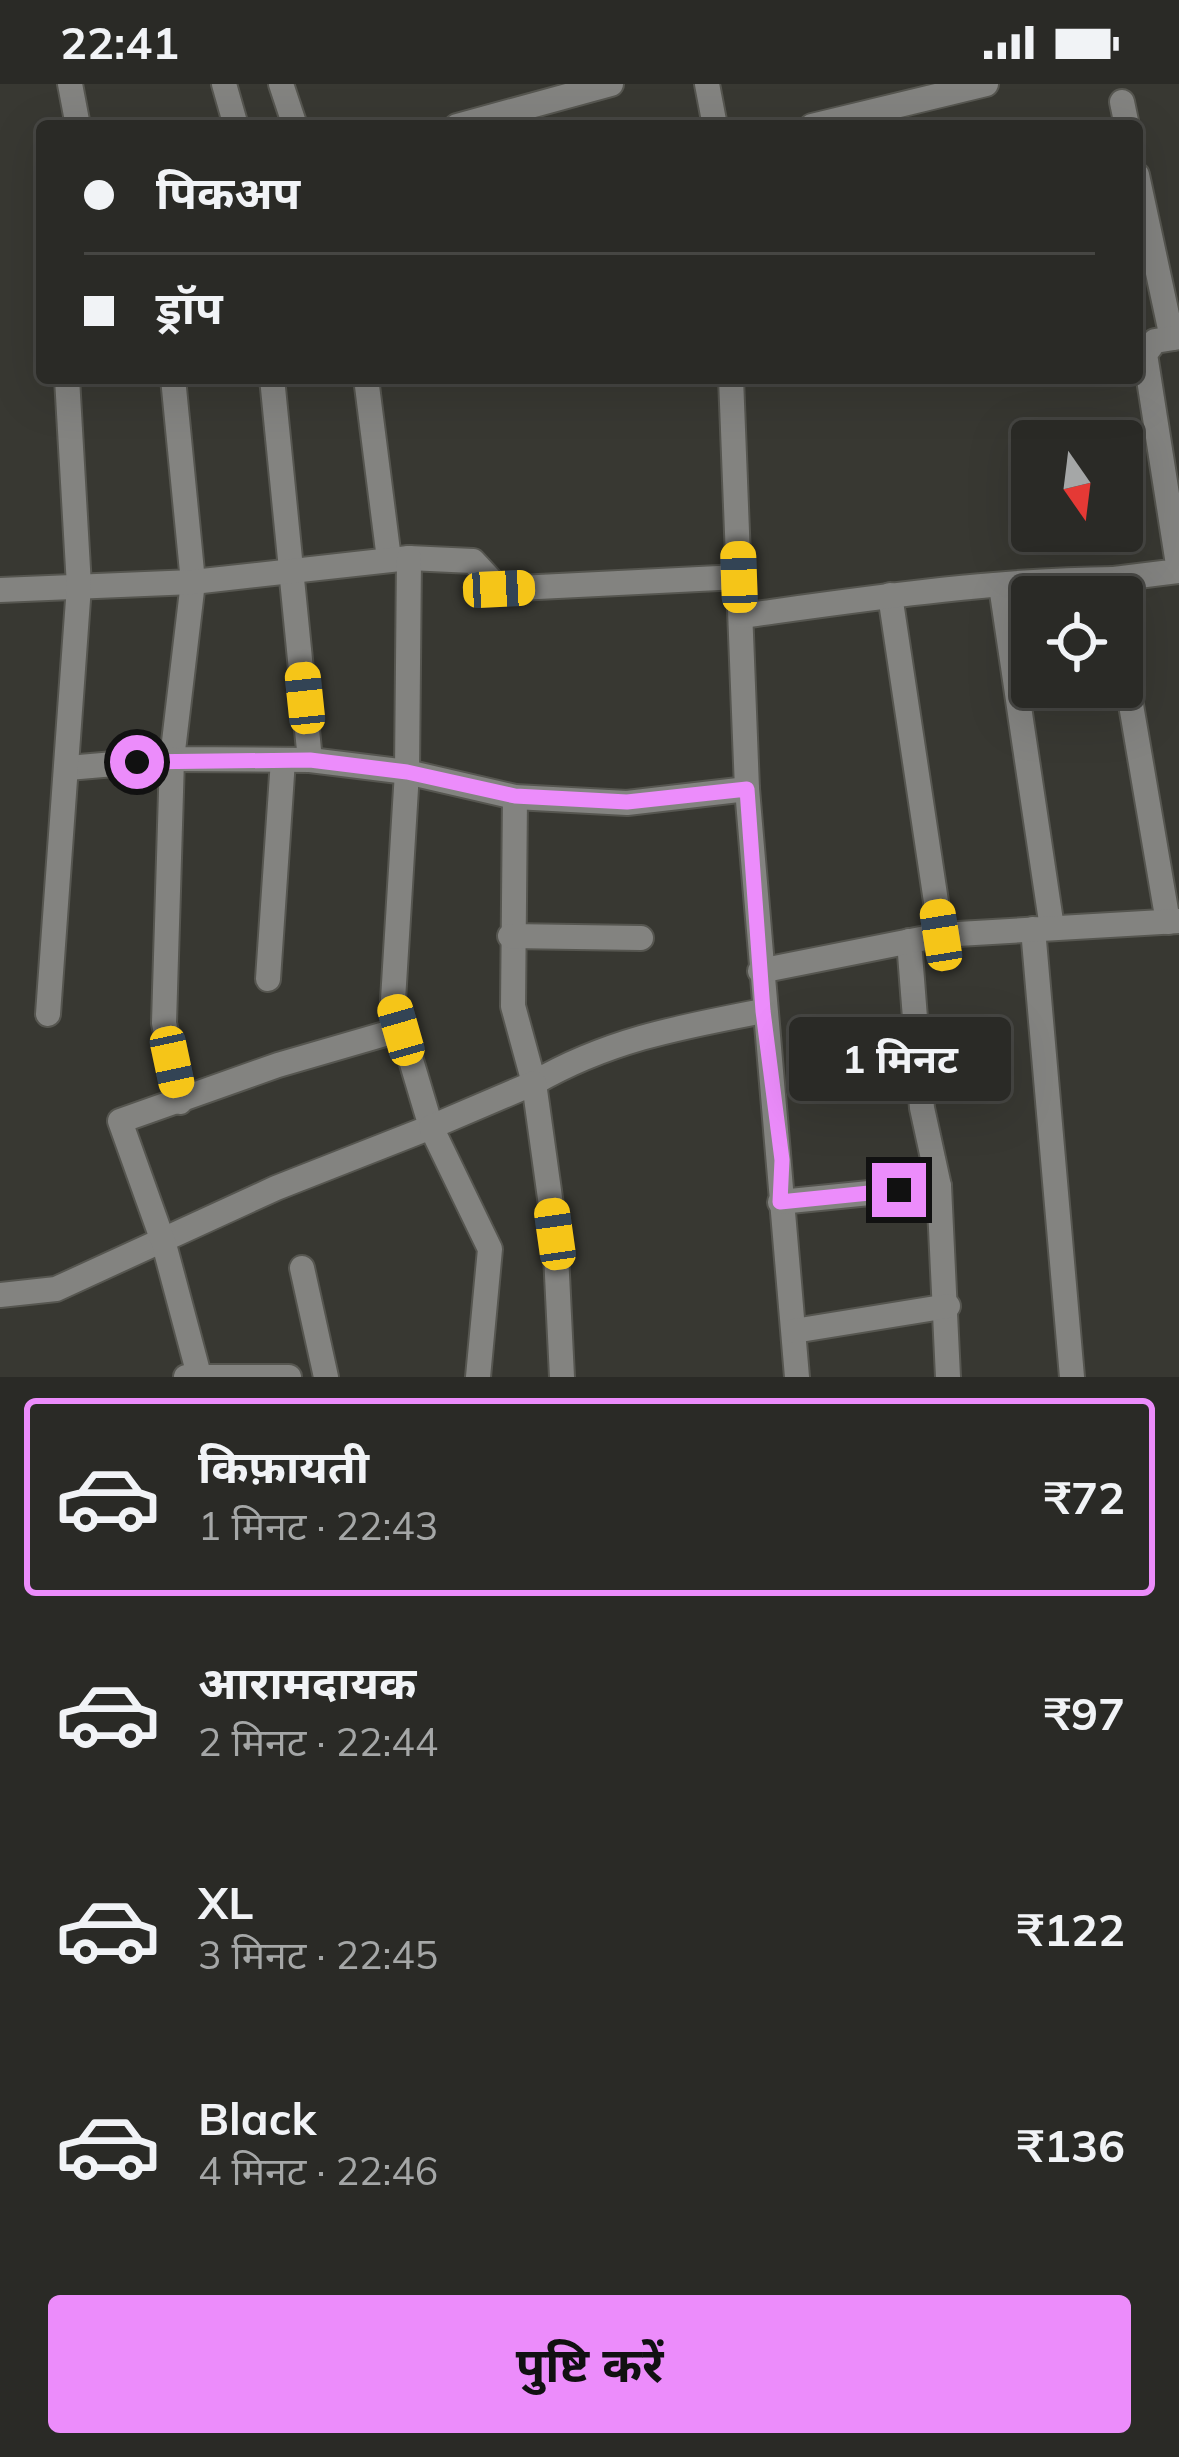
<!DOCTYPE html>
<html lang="hi">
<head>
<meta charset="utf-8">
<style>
	:root { --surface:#2a2a26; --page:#32322e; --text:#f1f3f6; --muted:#a5a7a7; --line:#464643; --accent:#ec8cfb }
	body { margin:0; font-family:Mulish,"Noto Sans Devanagari",sans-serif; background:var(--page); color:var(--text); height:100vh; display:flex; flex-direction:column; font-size:45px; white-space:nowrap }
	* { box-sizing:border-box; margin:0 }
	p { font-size:39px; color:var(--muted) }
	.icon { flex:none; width:66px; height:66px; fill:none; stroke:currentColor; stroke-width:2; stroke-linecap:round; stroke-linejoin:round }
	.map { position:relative; height:1293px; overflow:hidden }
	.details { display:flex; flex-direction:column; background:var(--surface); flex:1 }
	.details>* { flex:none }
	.top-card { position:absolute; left:36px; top:36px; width:1107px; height:264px; border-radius:12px; box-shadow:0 12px 48px #0002,0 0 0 3px var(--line); display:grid; align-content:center; height:264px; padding:0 48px; background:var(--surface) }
	.needle { width:78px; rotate:166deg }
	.controls { position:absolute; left:1011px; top:336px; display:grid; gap:24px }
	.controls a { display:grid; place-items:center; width:132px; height:132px; border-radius:12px; background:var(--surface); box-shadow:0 12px 48px #0002,0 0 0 3px var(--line); font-size:60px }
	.end { position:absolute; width:54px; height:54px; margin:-27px; border:15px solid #ec8cfb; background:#111; box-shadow:0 0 0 6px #111 }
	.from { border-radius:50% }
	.bubble { position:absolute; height:84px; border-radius:12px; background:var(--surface); box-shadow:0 12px 48px #0002,0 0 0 3px var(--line); font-size:39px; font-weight:700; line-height:84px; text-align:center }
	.car { position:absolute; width:36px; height:72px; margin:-36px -18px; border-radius:15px; box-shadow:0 0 9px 3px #0007; background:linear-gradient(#f5c518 24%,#345 0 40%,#f5c518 0 76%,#345 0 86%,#f5c518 0) }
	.top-card b { display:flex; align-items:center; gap:42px; height:114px; font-size:45px }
	.top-card b+b { border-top:3px solid var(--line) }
	.top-card i { width:30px; height:30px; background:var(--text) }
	ul { padding:21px 0 0; list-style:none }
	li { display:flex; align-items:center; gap:36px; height:198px; margin:0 24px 18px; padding:0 24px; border:6px solid transparent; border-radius:12px }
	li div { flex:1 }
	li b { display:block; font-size:45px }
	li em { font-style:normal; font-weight:700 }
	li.on { border-color:var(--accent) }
	li>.icon { width:108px; height:108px; stroke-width:1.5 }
	.cta { display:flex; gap:24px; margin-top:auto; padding:24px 48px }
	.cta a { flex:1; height:138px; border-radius:12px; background:var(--accent); color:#111; font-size:48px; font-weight:700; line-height:138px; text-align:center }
	.status { display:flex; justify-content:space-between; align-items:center; height:84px; padding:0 60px; background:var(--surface); direction:ltr }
	.status svg { height:33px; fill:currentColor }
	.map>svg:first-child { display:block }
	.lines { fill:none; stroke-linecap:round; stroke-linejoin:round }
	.minor-casing { stroke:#565650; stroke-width:28 }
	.minor { stroke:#838380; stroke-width:24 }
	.route { stroke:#ec8cfb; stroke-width:15 }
</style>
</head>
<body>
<div class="status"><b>22:41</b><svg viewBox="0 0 49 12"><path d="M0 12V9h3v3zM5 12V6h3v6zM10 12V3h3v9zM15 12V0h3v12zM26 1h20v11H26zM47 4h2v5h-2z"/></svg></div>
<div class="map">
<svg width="1179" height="1293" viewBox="0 0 1179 1293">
	<rect width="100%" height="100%" fill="#383832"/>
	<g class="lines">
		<defs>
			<g id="minor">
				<polyline points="70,0 78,42"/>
				<polyline points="224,0 236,42"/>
				<polyline points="281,0 295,42"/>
				<polyline points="707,0 715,42"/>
				<polyline points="1122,18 1127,42"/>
				<polyline points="457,42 611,0"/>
				<polyline points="812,42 986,0"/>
				<polyline points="1137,91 1172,254"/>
				<polyline points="173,294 193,498 172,675 310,676 407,688 515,713 627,719 747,705"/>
				<polyline points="272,294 310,676"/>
				<polyline points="366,294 389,475"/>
				<polyline points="731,294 747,705 797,1293"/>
				<polyline points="1114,495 1179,487 1145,270 1155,257 1179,253"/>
				<polyline points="1001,502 1052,844"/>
				<polyline points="0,506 193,498 409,474 473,477 499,505 739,493"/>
				<polyline points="890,511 941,851"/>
				<path d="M741,532C864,515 989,496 1114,495L1116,513"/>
				<polyline points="1122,568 1168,838"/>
				<polyline points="68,684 172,675 164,939 180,1018"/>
				<path d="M515,713L513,922L534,999C608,956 680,943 763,927"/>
				<polyline points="1033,845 1072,1293"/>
				<polyline points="510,852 641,854"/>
				<polyline points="909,857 922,1024 939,1102"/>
				<polyline points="760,887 941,851 1179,837"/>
				<polyline points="268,895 283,676"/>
				<polyline points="48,930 79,502 67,294"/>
				<polyline points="780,1118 939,1102 948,1293"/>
				<polyline points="302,1184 326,1293"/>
				<polyline points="0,1211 56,1205 276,1104 431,1043 393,916 407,688 409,474"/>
				<polyline points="794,1247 948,1222"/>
				<polyline points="199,1291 164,1160 120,1037 278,981 402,945"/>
				<polyline points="186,1293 289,1293"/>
				<polyline points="478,1293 490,1165 431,1043 534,999 555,1150 562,1293"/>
			</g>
		</defs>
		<!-- minor casing -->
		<use href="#minor" class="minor-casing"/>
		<!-- minor -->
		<use href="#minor" class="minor"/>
	</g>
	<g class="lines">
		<!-- route -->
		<polyline class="route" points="137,678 310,676 407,688 515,712 627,718 747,705 763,927 782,1076 780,1118 899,1106"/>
	</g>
</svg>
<div class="controls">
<a><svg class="needle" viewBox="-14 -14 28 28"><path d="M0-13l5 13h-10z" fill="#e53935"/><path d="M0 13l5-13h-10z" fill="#a5a7a7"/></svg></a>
<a><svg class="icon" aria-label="locate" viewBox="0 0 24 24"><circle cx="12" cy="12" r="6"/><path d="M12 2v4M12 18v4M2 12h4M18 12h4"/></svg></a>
</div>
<i class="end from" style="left:137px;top:678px"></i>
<i class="end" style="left:899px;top:1106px"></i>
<div class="bubble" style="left:789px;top:933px;width:222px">1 मिनट</div>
<i class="car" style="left:739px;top:493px;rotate:358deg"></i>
<i class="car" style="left:499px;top:505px;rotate:87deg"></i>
<i class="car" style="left:305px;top:614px;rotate:354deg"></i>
<i class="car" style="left:941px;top:851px;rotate:351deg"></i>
<i class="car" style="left:401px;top:946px;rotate:344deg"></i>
<i class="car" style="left:172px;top:978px;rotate:168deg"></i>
<i class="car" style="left:555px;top:1150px;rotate:352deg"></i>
<div class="top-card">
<b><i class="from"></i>पिकअप</b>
<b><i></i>ड्रॉप</b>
</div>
</div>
<section class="details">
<ul>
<li class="on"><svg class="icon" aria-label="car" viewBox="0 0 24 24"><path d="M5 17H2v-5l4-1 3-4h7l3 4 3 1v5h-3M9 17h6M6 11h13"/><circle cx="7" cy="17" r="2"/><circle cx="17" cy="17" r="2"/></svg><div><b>किफ़ायती</b><p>1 मिनट · 22:43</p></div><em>₹72</em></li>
<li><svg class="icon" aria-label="car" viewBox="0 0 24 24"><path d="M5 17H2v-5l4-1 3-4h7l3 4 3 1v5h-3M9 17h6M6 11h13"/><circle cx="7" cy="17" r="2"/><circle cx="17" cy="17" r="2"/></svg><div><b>आरामदायक</b><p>2 मिनट · 22:44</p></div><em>₹97</em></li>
<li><svg class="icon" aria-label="car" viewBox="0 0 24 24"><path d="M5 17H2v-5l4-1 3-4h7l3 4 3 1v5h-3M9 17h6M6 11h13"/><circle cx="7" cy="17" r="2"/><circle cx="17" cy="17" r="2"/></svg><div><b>XL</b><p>3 मिनट · 22:45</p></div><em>₹122</em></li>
<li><svg class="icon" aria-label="car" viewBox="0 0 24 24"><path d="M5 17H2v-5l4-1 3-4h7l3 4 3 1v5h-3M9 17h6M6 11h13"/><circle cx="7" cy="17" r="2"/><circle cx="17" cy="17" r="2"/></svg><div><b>Black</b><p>4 मिनट · 22:46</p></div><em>₹136</em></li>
</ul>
<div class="cta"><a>पुष्टि करें</a></div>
</section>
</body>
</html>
